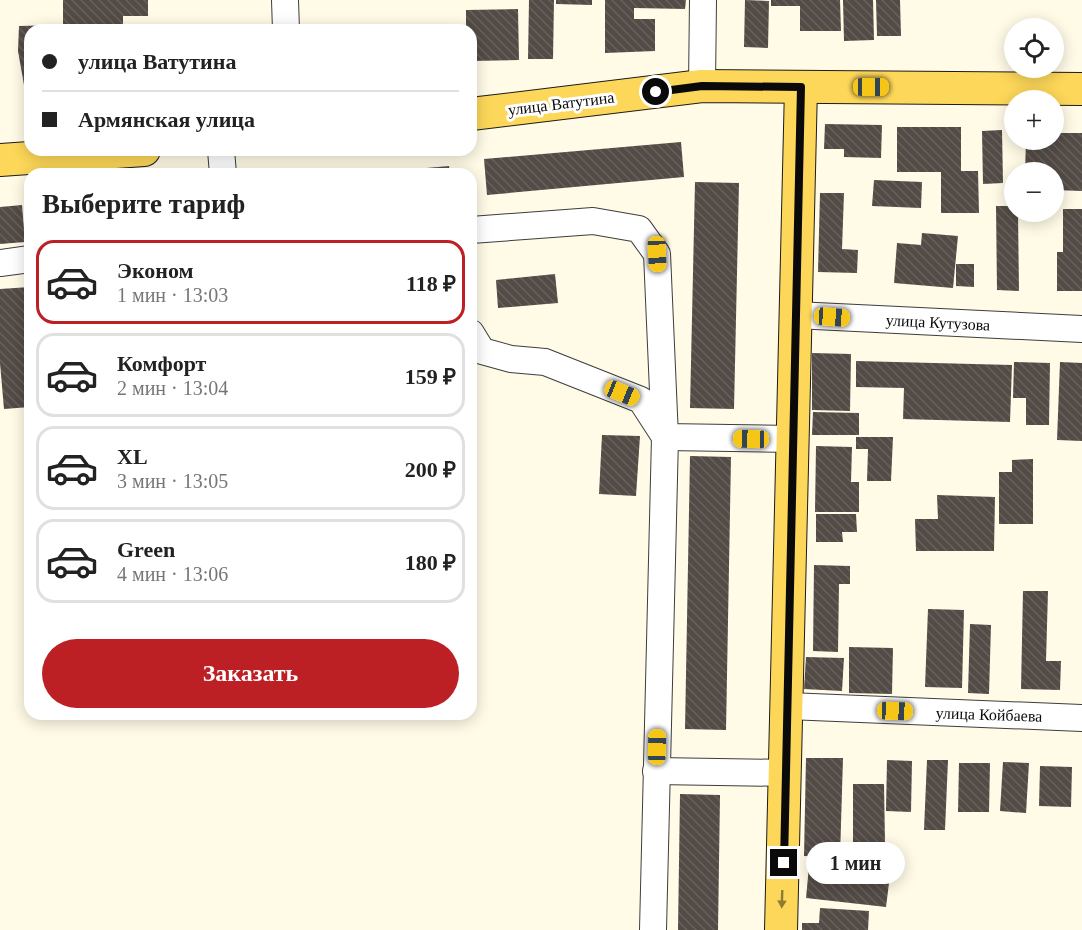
<!DOCTYPE html>
<html lang="ru">
<head>
<meta charset="utf-8">
<style>
	:root { --surface:#fff; --page:#f6f6f6; --text:#222; --muted:#767676; --line:#e0e0e0; --accent:#bc2025 }
	body { margin:0; font-family:"Times New Roman",serif; background:var(--page); color:var(--text); height:100vh; display:flex; flex-direction:column; font-size:22px; white-space:nowrap }
	* { box-sizing:border-box; margin:0 }
	p { font-size:20px; color:var(--muted) }
	.icon { flex:none; width:33px; height:33px; fill:none; stroke:currentColor; stroke-width:2; stroke-linecap:round; stroke-linejoin:round }
	.map { position:relative; flex:1; overflow:hidden }
	.panel { position:absolute; left:24px; top:168px; width:453px; height:552px; display:flex; flex-direction:column; background:var(--surface); border-radius:18px; box-shadow:0 3px 15px #0003 }
	.panel>* { flex:none }
	.hud { position:absolute; left:24px; top:24px; width:453px; height:132px; border-radius:18px; box-shadow:0 3px 15px #0003; display:grid; align-content:center; height:132px; padding:0 18px; background:var(--surface) }
	.tools { position:absolute; left:1004px; top:18px; display:grid; gap:12px }
	.tools a { display:grid; place-items:center; width:60px; height:60px; border-radius:50%; background:var(--surface); box-shadow:0 3px 15px #0003; font-size:30px }
	.end { position:absolute; width:27px; height:27px; margin:-14px; border:8px solid #0a0a0a; background:#fff; box-shadow:0 0 0 3px #fff }
	.from { border-radius:50% }
	.bubble { position:absolute; height:42px; border-radius:21px; background:var(--surface); box-shadow:0 3px 15px #0003; font-size:20px; font-weight:700; line-height:42px; text-align:center }
	.car { position:absolute; width:18px; height:36px; margin:-18px -9px; border-radius:8px; box-shadow:0 0 4px 2px #0007; background:linear-gradient(#f5c518 24%,#345 0 40%,#f5c518 0 76%,#345 0 86%,#f5c518 0) }
	.hud b { display:flex; align-items:center; gap:21px; height:57px; font-size:22px }
	.hud b+b { border-top:2px solid var(--line) }
	.hud i { width:15px; height:15px; background:var(--text) }
	ul { padding:0; list-style:none }
	li { display:flex; align-items:center; gap:18px; height:84px; margin:0 12px 9px; padding:0 6px; border:3px solid var(--line); border-radius:18px }
	li div { flex:1 }
	li b { display:block; font-size:22px }
	li em { font-style:normal; font-weight:700 }
	li.active { border-color:var(--accent) }
	li>.icon { width:54px; height:54px; stroke-width:1.5 }
	h2 { padding:0 18px; font-size:27px; line-height:72px }
	.action { display:flex; gap:12px; margin-top:auto; padding:12px 18px }
	.action a { flex:1; height:69px; border-radius:36px; background:var(--accent); color:#fff; font-size:24px; font-weight:700; line-height:69px; text-align:center }
	.map>svg:first-child { display:block }
	.building { fill:url(#building-back-hatch) }
	.lines { fill:none; stroke-linecap:round; stroke-linejoin:round }
	.minor-casing { stroke:#3d3d3d; stroke-width:28 }
	.major-casing { stroke:#1b1b1b; stroke-width:34 }
	.minor { stroke:#fff; stroke-width:26 }
	.major { stroke:#fdd759; stroke-width:32 }
	.oneway { fill:#907b35 }
	.route { stroke:#0a0a0a; stroke-width:8 }
	.labels { text-anchor:middle; stroke-width:6; stroke-linejoin:round; paint-order:stroke }
	.street-label { font-size:16px; fill:#0a0a0a; stroke:#fff }
</style>
</head>
<body>
<div class="map">
<svg width="1082" height="930" viewBox="0 0 1082 930">
	<defs>
		<pattern id="building-back-hatch" width="6" height="6" patternUnits="userSpaceOnUse" patternTransform="scale(1.5)"><rect width="6" height="6" fill="#534b46"/><path d="M-1 5l2 2M0 0l6 6M5-1l2 2" fill="none" stroke="#67605c"/></pattern>
	</defs>
	<rect width="100%" height="100%" fill="#fffbe7"/>
	<!-- building -->
	<g class="building">
		<polygon points="63,0 148,0 148,16 123,16 123,30 30,30 30,102 27,102 18,51 19,26 63,25"/>
		<polygon points="529,0 554,0 553,59 528,59"/>
		<polygon points="556,0 592,0 592,5 556,4"/>
		<polygon points="605,0 686,0 685,9 634,8 634,19 655,19 655,51 605,53"/>
		<polygon points="745,0 769,1 768,48 744,47"/>
		<polygon points="771,0 840,0 841,31 800,31 800,6 771,6"/>
		<polygon points="843,0 873,0 874,40 844,41"/>
		<polygon points="876,0 900,0 901,36 877,36"/>
		<polygon points="518,9 519,60 471,61 471,30 466,30 466,10"/>
		<polygon points="825,124 882,125 881,158 844,157 844,149 824,149"/>
		<polygon points="897,127 961,127 961,171 978,171 979,213 941,213 941,172 897,172"/>
		<polygon points="1002,130 1003,183 983,184 982,131"/>
		<polygon points="1053,133 1082,133 1082,191 1053,190 1053,172 1025,172 1026,140 1053,140"/>
		<polygon points="681,142 684,177 487,195 484,159"/>
		<polygon points="449,166 450,174 381,174 381,172"/>
		<polygon points="874,180 922,182 921,208 872,206"/>
		<polygon points="695,182 739,183 734,409 690,408"/>
		<polygon points="820,193 844,193 842,249 858,250 857,273 818,272"/>
		<polygon points="22,205 25,242 0,244 0,207"/>
		<polygon points="996,206 1014,206 1014,212 1018,212 1019,291 997,290"/>
		<polygon points="1063,209 1082,209 1082,291 1057,291 1057,252 1063,252"/>
		<polygon points="922,233 958,236 953,288 894,283 897,243 921,245"/>
		<polygon points="956,264 974,264 974,287 956,286"/>
		<polygon points="555,274 558,303 498,308 496,280"/>
		<polygon points="30,287 30,407 4,409 0,363 0,289"/>
		<polygon points="812,353 851,354 850,411 812,410"/>
		<polygon points="856,361 1012,365 1010,422 903,419 904,388 856,387"/>
		<polygon points="1014,362 1050,363 1049,425 1026,425 1026,398 1013,398"/>
		<polygon points="1060,362 1082,363 1082,441 1057,440"/>
		<polygon points="813,412 859,413 859,435 812,435"/>
		<polygon points="602,435 640,436 636,496 599,494"/>
		<polygon points="856,437 893,437 891,481 867,481 868,449 856,449"/>
		<polygon points="816,446 852,447 851,482 859,482 859,512 815,512"/>
		<polygon points="690,456 731,457 726,730 685,729"/>
		<polygon points="1033,459 1033,524 999,524 999,472 1012,472 1012,460"/>
		<polygon points="937,495 995,497 994,551 916,551 915,519 938,519"/>
		<polygon points="816,514 856,514 857,532 842,532 843,542 816,542"/>
		<polygon points="814,565 850,566 850,584 839,584 838,652 813,651"/>
		<polygon points="1023,591 1048,591 1046,661 1061,661 1060,690 1021,689"/>
		<polygon points="928,609 964,610 962,688 925,687"/>
		<polygon points="970,624 991,625 989,694 968,693"/>
		<polygon points="849,647 893,648 892,694 849,693"/>
		<polygon points="806,657 844,658 842,691 804,689"/>
		<polygon points="806,758 843,758 840,857 804,856"/>
		<polygon points="887,760 912,761 911,812 886,811"/>
		<polygon points="927,760 948,760 945,830 924,830"/>
		<polygon points="1003,762 1029,763 1026,813 1000,811"/>
		<polygon points="959,763 990,763 989,812 958,812"/>
		<polygon points="1040,766 1072,767 1071,807 1039,806"/>
		<polygon points="853,784 884,784 885,843 853,843"/>
		<polygon points="680,794 720,795 718,930 678,930"/>
		<polygon points="809,866 890,875 886,907 806,898"/>
		<polygon points="820,908 869,911 868,930 802,930 802,923 819,923"/>
	</g>
	<g class="lines">
		<defs>
			<g id="minor">
				<polyline points="285,0 286,30"/>
				<polyline points="702,86 703,0"/>
				<polyline points="221,150 223,174"/>
				<polyline points="471,230 593,221 639,229 657,254 665,437 793,439"/>
				<polyline points="0,263 30,259"/>
				<polyline points="795,315 1082,329"/>
				<polyline points="471,333 482,351 511,359 545,362 641,400 665,437 653,930"/>
				<polyline points="788,706 1082,718"/>
				<polyline points="656,771 787,773"/>
			</g>
			<g id="major">
				<polyline points="471,114 702,86 1082,89"/>
				<polyline points="0,160 144,150"/>
				<polyline points="781,930 801,87"/>
			</g>
		</defs>
		<!-- minor casing -->
		<use href="#minor" class="minor-casing"/>
		<!-- major casing -->
		<use href="#major" class="major-casing"/>
		<!-- minor -->
		<use href="#minor" class="minor"/>
		<!-- major -->
		<use href="#major" class="major"/>
	</g>
	<!-- one-way arrows -->
	<defs><path id="oneway-solid" d="M-6-.8H1V-3.2L6.5 0L1 3.2V.8H-6Z" transform="scale(1.5)"/></defs>
	<use class="oneway" href="#oneway-solid" transform="translate(782 899) rotate(92)"/>
	<g class="lines">
		<!-- route -->
		<polyline class="route" points="656,92 702,86 801,87 784,863"/>
	</g>
	<g class="labels">
		<!-- street labels -->
		<g class="street-label">
			<text transform="translate(561 103) rotate(-7)" y="6">улица Ватутина</text>
			<text transform="translate(938 322) rotate(3)" y="6">улица Кутузова</text>
			<text transform="translate(989 714) rotate(2)" y="6">улица Койбаева</text>
		</g>
	</g>
</svg>
<div class="tools">
<a><svg class="icon" aria-label="locate" viewBox="0 0 24 24"><circle cx="12" cy="12" r="6"/><path d="M12 2v4M12 18v4M2 12h4M18 12h4"/></svg></a>
<a>+</a>
<a>−</a>
</div>
<i class="end from" style="left:656px;top:92px"></i>
<i class="end" style="left:784px;top:863px"></i>
<div class="bubble" style="left:806px;top:842px;width:99px">1 мин</div>
<i class="car" style="left:871px;top:87px;rotate:90deg"></i>
<i class="car" style="left:657px;top:254px;rotate:177deg"></i>
<i class="car" style="left:832px;top:317px;rotate:94deg"></i>
<i class="car" style="left:622px;top:393px;rotate:112deg"></i>
<i class="car" style="left:751px;top:439px;rotate:271deg"></i>
<i class="car" style="left:895px;top:711px;rotate:92deg"></i>
<i class="car" style="left:657px;top:747px;rotate:1deg"></i>
<div class="hud">
<b><i class="from"></i>улица Ватутина</b>
<b><i></i>Армянская улица</b>
</div>
<section class="panel">
<h2>Выберите тариф</h2>
<ul>
<li class="active"><svg class="icon" aria-label="car" viewBox="0 0 24 24"><path d="M5 17H2v-5l4-1 3-4h7l3 4 3 1v5h-3M9 17h6M6 11h13"/><circle cx="7" cy="17" r="2"/><circle cx="17" cy="17" r="2"/></svg><div><b>Эконом</b><p>1 мин · 13:03</p></div><em>118 ₽</em></li>
<li><svg class="icon" aria-label="car" viewBox="0 0 24 24"><path d="M5 17H2v-5l4-1 3-4h7l3 4 3 1v5h-3M9 17h6M6 11h13"/><circle cx="7" cy="17" r="2"/><circle cx="17" cy="17" r="2"/></svg><div><b>Комфорт</b><p>2 мин · 13:04</p></div><em>159 ₽</em></li>
<li><svg class="icon" aria-label="car" viewBox="0 0 24 24"><path d="M5 17H2v-5l4-1 3-4h7l3 4 3 1v5h-3M9 17h6M6 11h13"/><circle cx="7" cy="17" r="2"/><circle cx="17" cy="17" r="2"/></svg><div><b>XL</b><p>3 мин · 13:05</p></div><em>200 ₽</em></li>
<li><svg class="icon" aria-label="car" viewBox="0 0 24 24"><path d="M5 17H2v-5l4-1 3-4h7l3 4 3 1v5h-3M9 17h6M6 11h13"/><circle cx="7" cy="17" r="2"/><circle cx="17" cy="17" r="2"/></svg><div><b>Green</b><p>4 мин · 13:06</p></div><em>180 ₽</em></li>
</ul>
<div class="action"><a>Заказать</a></div>
</section>
</div>
</body>
</html>
